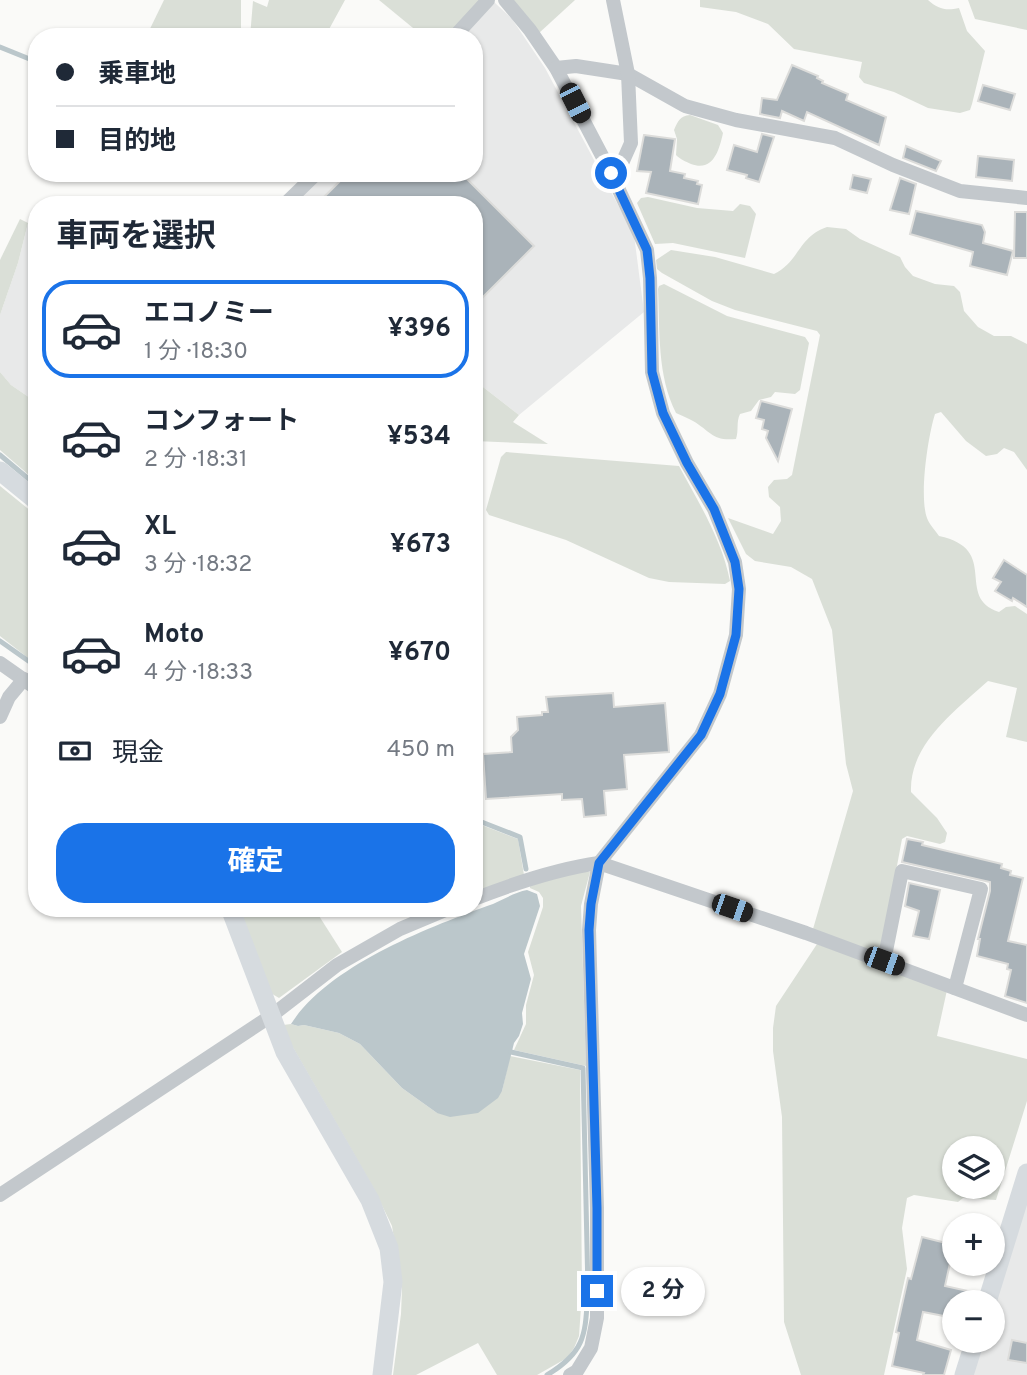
<!DOCTYPE html>
<html lang="ja">
<head>
<meta charset="utf-8">
<style>
	:root { --surface:#fff; --page:#f6f6f7; --text:#1f2937; --muted:#747a83; --line:#e0e1e3; --accent:#1a73e8 }
	body { margin:0; font-family:Overpass,"Noto Sans JP",sans-serif; background:var(--page); color:var(--text); height:100vh; display:flex; flex-direction:column; font-size:26px; white-space:nowrap }
	* { box-sizing:border-box; margin:0 }
	p { font-size:23px; color:var(--muted) }
	.icon { flex:none; width:38px; height:38px; fill:none; stroke:currentColor; stroke-width:2; stroke-linecap:round; stroke-linejoin:round }
	.map { position:relative; flex:1; overflow:hidden }
	.panel { position:absolute; left:28px; top:196px; width:455px; height:721px; display:flex; flex-direction:column; background:var(--surface); border-radius:28px; box-shadow:0 2px 5px #0004 }
	.panel>* { flex:none }
	.hud { position:absolute; left:28px; top:28px; width:455px; height:154px; border-radius:28px; box-shadow:0 2px 5px #0004; display:grid; align-content:center; height:154px; padding:0 28px; background:var(--surface) }
	.buttons { position:absolute; left:942px; top:1136px; display:grid; gap:14px }
	.buttons a { display:grid; place-items:center; width:63px; height:63px; border-radius:50%; background:var(--surface); box-shadow:0 2px 5px #0004; font-size:35px }
	.end { position:absolute; width:32px; height:32px; margin:-16px; border:9px solid #1a73e8; background:#fff; box-shadow:0 0 0 4px #fff }
	.from { border-radius:50% }
	.bubble { position:absolute; height:49px; border-radius:24px; background:var(--surface); box-shadow:0 2px 5px #0004; font-size:23px; font-weight:700; line-height:49px; text-align:center }
	.car { position:absolute; width:21px; height:42px; margin:-21px -10px; border-radius:9px; box-shadow:0 0 5px 2px #0007; background:linear-gradient(#222 24%,#8ab4d8 0 40%,#222 0 76%,#8ab4d8 0 86%,#222 0) }
	.hud b { display:flex; align-items:center; gap:24px; height:66px; font-size:26px }
	.hud b+b { border-top:2px solid var(--line) }
	.hud i { width:18px; height:18px; background:var(--text) }
	ul { padding:0; list-style:none }
	li { display:flex; align-items:center; gap:21px; height:98px; margin:0 14px 10px; padding:0 14px; border:4px solid transparent; border-radius:28px }
	li div { flex:1 }
	li b { display:block; font-size:26px }
	li em { font-style:normal; font-weight:700 }
	li.active { border-color:var(--accent) }
	li>.icon { width:63px; height:63px; stroke-width:1.5 }
	h2 { padding:0 28px; font-size:32px; line-height:84px }
	.pay { display:flex; align-items:center; gap:18px; height:77px; padding:0 28px; font-size:26px }
	.pay p { margin-inline-start:auto }
	.primary-button { display:flex; gap:14px; margin-top:auto; padding:14px 28px }
	.primary-button a { flex:1; height:80px; border-radius:28px; background:var(--accent); color:#fff; font-size:28px; font-weight:700; line-height:80px; text-align:center }
	.map>svg:first-child { display:block }
	.built { fill:#e8e9e9 }
	.green { fill:#dadfd7; fill-rule:evenodd }
	.water { fill:#bbc7cb }
	.lines { fill:none; stroke-linecap:round; stroke-linejoin:round }
	.stream { stroke:#bbc7cb; stroke-width:5 }
	.building { fill:#aab3b9; stroke:#dcdcda; stroke-width:2 }
	.street { stroke:#c3c8cc; stroke-width:14 }
	.secondary { stroke:#d6dbdf; stroke-width:19 }
	.route { stroke:#1a73e8; stroke-width:9 }
</style>
</head>
<body>
<div class="map">
<svg width="1027" height="1375" viewBox="0 0 1027 1375">
	<rect width="100%" height="100%" fill="#fafaf8"/>
	<!-- built -->
	<g class="built">
		<polygon points="493,1 512,19 545,68 634,235 644,312 519,415 474,380 474,205 292,205 324,173 474,173 474,37 460,37"/>
		<polygon points="28,223 37,228 37,412 33,400 11,385 0,372 0,315 18,263"/>
		<polygon points="1027,1195 1027,1375 973,1375 983,1341 992,1340 992,1310"/>
	</g>
	<!-- green -->
	<g class="green">
		<polygon points="164,0 241,0 241,37 146,37"/>
		<polygon points="269,0 345,0 327,33 332,37 250,37 253,1 267,7"/>
		<polygon points="379,0 483,0 449,37 424,37"/>
		<polygon points="511,0 575,0 539,33"/>
		<path d="M700,0H928C938,9 946,11 959,8L967,31L985,51L972,104L970,110L960,113L928,108L894,92L864,83L859,77L862,62L794,49L768,24L736,12L700,7Z"/>
		<polygon points="968,0 1027,0 1027,30 975,19"/>
		<path d="M690,115L718,125L723,133C719,151 713,172 691,164C685,161 681,160 676,155L677,139L674,130C678,121 680,116 690,115Z"/>
		<polygon points="648,197 697,208 733,211 740,204 750,206 756,214 745,258 673,243 655,244 637,203 641,198"/>
		<polygon points="20,219 28,223 18,263 0,315 0,260"/>
		<path d="M827,227L846,229L860,239L900,257L905,267L913,276L935,284L954,286L960,292L964,311L978,327L994,336H1011L1027,344V470L1014,452L1004,448L997,454L986,456L966,441L941,412L935,414C928,436 919,496 927,518C929,524 935,530 939,536C1001,549 954,597 999,612L1006,607L1015,606L1027,614V742L1006,737L1017,688L988,681C956,710 909,744 911,792L937,818L947,833L945,842L940,844L907,836L902,839L881,951L877,954L813,929L853,791L846,764L832,630L812,579L791,567L755,561L746,554L728,518L773,534L781,521L780,507L769,497L768,487L774,480L787,479L792,475L820,335L817,331L735,310L712,301L662,273L657,269L656,260L671,250L715,257L774,274C800,261 798,237 827,227Z"/>
		<path d="M664,284L727,316L805,337L809,343L800,390L795,394L775,392L771,397L759,400L751,411L740,414C736,422 739,430 736,439C711,441 712,432 693,421C688,418 682,416 676,413C657,375 660,332 658,289L659,286Z"/>
		<polygon points="0,372 11,385 33,400 37,412 37,482 0,450"/>
		<polygon points="474,380 519,415 513,422 548,444 474,441"/>
		<path d="M506,452L679,466C699,503 722,540 730,581L725,584L669,582L649,578L566,540L489,515L486,510L501,457Z"/>
		<polygon points="0,486 37,516 37,665 0,636"/>
		<polygon points="474,822 518,839 524,875 474,893"/>
		<polygon points="582,870 590,872 581,906 586,1066 514,1050 526,1024 526,1005 534,975 528,952 543,907 543,898 539,892 530,888 530,884"/>
		<polygon points="240,908 314,908 342,952 279,998 269,992"/>
		<path d="M817,944L947,990L937,1036L1027,1059V1101L996,1200L963,1198L958,1202L914,1195L907,1198L902,1228L907,1269L884,1375H801L784,1322L782,1117L773,1051V1028L776,1006ZM954,1148H992V1186H954Z"/>
		<polygon points="291,1024 298,1026 304,1025 339,1033 360,1044 402,1088 437,1113 502,1091 510,1056 580,1070 582,1293 579,1336 574,1348 567,1358 537,1375 497,1375 478,1343 416,1375 393,1375 401,1314 402,1289 392,1226 374,1189 291,1044 283,1025"/>
	</g>
	<!-- water -->
	<path class="water" d="M527,890L537,894L540,906L524,954L531,979L522,1013L523,1024L519,1036L514,1043L502,1091L498,1098L478,1113L450,1117L437,1113L402,1088L360,1044L339,1033L304,1025L298,1026L291,1024C329,965 429,927 493,904C504,899 516,892 527,890Z"/>
	<g class="lines">
		<!-- stream -->
		<g class="stream">
			<polyline points="0,47 37,62"/>
			<polyline points="0,455 37,486"/>
			<polyline points="0,641 37,667"/>
			<polyline points="474,819 520,837 526,869"/>
			<path d="M511,1052L583,1068L588,1291C585,1333 587,1351 547,1375"/>
		</g>
	</g>
	<!-- building -->
	<g class="building">
		<polygon points="792,65 818,76 817,78 823,81 822,83 848,94 846,100 886,117 879,145 807,112 804,121 782,111 780,118 760,114 762,98 777,100"/>
		<polygon points="983,85 1015,94 1010,110 978,101"/>
		<polygon points="762,134 774,137 759,182 746,178 747,175 727,170 734,145 757,152"/>
		<polygon points="644,135 675,139 670,171 685,174 684,178 698,181 697,184 702,185 698,204 646,193 651,172 637,171"/>
		<polygon points="906,146 941,161 936,171 903,158"/>
		<polygon points="978,156 1014,160 1012,181 976,177"/>
		<polygon points="348,173 461,173 534,246 474,306 474,205 334,205 325,196"/>
		<polygon points="853,175 871,179 867,193 850,189"/>
		<polygon points="900,178 916,184 909,214 890,210"/>
		<polygon points="916,211 982,225 985,232 983,243 1013,251 1007,275 970,266 973,252 910,234"/>
		<polygon points="1015,212 1027,212 1027,258 1014,258"/>
		<polygon points="761,401 792,409 778,461 766,438 768,431 762,429 764,420 756,418"/>
		<polygon points="1004,560 1027,575 1027,607 1013,598 1012,601 995,591 1001,582 993,578"/>
		<polygon points="613,693 614,707 665,703 669,752 624,755 627,789 604,791 606,815 584,817 582,799 562,800 562,794 486,799 483,754 512,752 511,737 518,730 517,717 542,715 542,712 548,712 546,697"/>
		<polygon points="907,839 923,842 922,845 1002,864 1001,868 1011,871 1010,875 1023,878 1008,941 1027,945 1027,1003 1005,996 1011,970 1007,969 1008,964 977,956 980,939 978,939 990,891 990,882 902,862"/>
		<polygon points="909,883 940,890 929,939 913,936 919,911 905,906"/>
		<polygon points="922,1237 954,1245 945,1286 977,1293 975,1302 954,1302 954,1318 923,1312 917,1340 951,1350 944,1375 923,1375 924,1373 892,1366 899,1333 896,1332 908,1278 911,1279"/>
		<polygon points="1012,1340 1027,1343 1027,1363 1008,1360"/>
	</g>
	<g class="lines">
		<!-- street -->
		<g class="street">
			<polyline points="505,0 530,30 556,68 611,173 647,250 650,278 652,372 663,413 687,463 714,509 735,562 739,589 736,635 720,694 701,735 599,863 591,904 589,930 597,1208 597,1318 591,1348 577,1371 570,1375"/>
			<polyline points="454,37 488,0"/>
			<polyline points="556,68 576,66 628,74 685,106 736,120 835,138 893,165 960,191 1027,198"/>
			<polyline points="611,173 623,161 631,143 628,74 613,0"/>
			<polyline points="284,205 317,173"/>
			<polyline points="0,663 37,689"/>
			<polyline points="0,717 9,697 24,679"/>
			<path d="M474,899C515,883 556,869 599,863L806,933L1027,1015"/>
			<polyline points="884,961 902,871 981,889 955,988"/>
			<polyline points="0,1195 271,1016 337,965 400,929 450,908"/>
		</g>
		<!-- secondary -->
		<g class="secondary">
			<polyline points="0,471 37,501"/>
			<polyline points="230,908 285,1052 370,1200 389,1248 393,1282 382,1375"/>
			<polyline points="987,1302 1027,1173"/>
			<polyline points="964,1375 975,1340"/>
		</g>
	</g>
	<g class="lines">
		<!-- route -->
		<polyline class="route" points="597,1291 597,1208 589,930 591,904 599,863 701,735 720,694 736,635 739,589 735,562 714,509 687,463 663,413 652,372 650,278 647,250 611,173"/>
	</g>
</svg>
<div class="buttons">
<a><svg class="icon" aria-label="layers" viewBox="0 0 24 24"><path d="M12 4l9 5-9 5-9-5zM3 14l9 5 9-5"/></svg></a>
<a>+</a>
<a>−</a>
</div>
<i class="end from" style="left:611px;top:173px"></i>
<i class="end" style="left:597px;top:1291px"></i>
<div class="bubble" style="left:621px;top:1267px;width:84px">2 分</div>
<i class="car" style="left:575px;top:103px;rotate:153deg"></i>
<i class="car" style="left:732px;top:908px;rotate:109deg"></i>
<i class="car" style="left:884px;top:961px;rotate:110deg"></i>
<div class="hud">
<b><i class="from"></i>乗車地</b>
<b><i></i>目的地</b>
</div>
<section class="panel">
<h2>車両を選択</h2>
<ul>
<li class="active"><svg class="icon" aria-label="car" viewBox="0 0 24 24"><path d="M5 17H2v-5l4-1 3-4h7l3 4 3 1v5h-3M9 17h6M6 11h13"/><circle cx="7" cy="17" r="2"/><circle cx="17" cy="17" r="2"/></svg><div><b>エコノミー</b><p>1 分 · 18:30</p></div><em>¥396</em></li>
<li><svg class="icon" aria-label="car" viewBox="0 0 24 24"><path d="M5 17H2v-5l4-1 3-4h7l3 4 3 1v5h-3M9 17h6M6 11h13"/><circle cx="7" cy="17" r="2"/><circle cx="17" cy="17" r="2"/></svg><div><b>コンフォート</b><p>2 分 · 18:31</p></div><em>¥534</em></li>
<li><svg class="icon" aria-label="car" viewBox="0 0 24 24"><path d="M5 17H2v-5l4-1 3-4h7l3 4 3 1v5h-3M9 17h6M6 11h13"/><circle cx="7" cy="17" r="2"/><circle cx="17" cy="17" r="2"/></svg><div><b>XL</b><p>3 分 · 18:32</p></div><em>¥673</em></li>
<li><svg class="icon" aria-label="car" viewBox="0 0 24 24"><path d="M5 17H2v-5l4-1 3-4h7l3 4 3 1v5h-3M9 17h6M6 11h13"/><circle cx="7" cy="17" r="2"/><circle cx="17" cy="17" r="2"/></svg><div><b>Moto</b><p>4 分 · 18:33</p></div><em>¥670</em></li>
</ul>
<div class="pay"><svg class="icon" aria-label="cash" viewBox="0 0 24 24"><path d="M3 7h18v10H3z"/><circle cx="12" cy="12" r="2"/></svg>現金<p>450 m</p></div>
<div class="primary-button"><a>確定</a></div>
</section>
</div>
</body>
</html>
